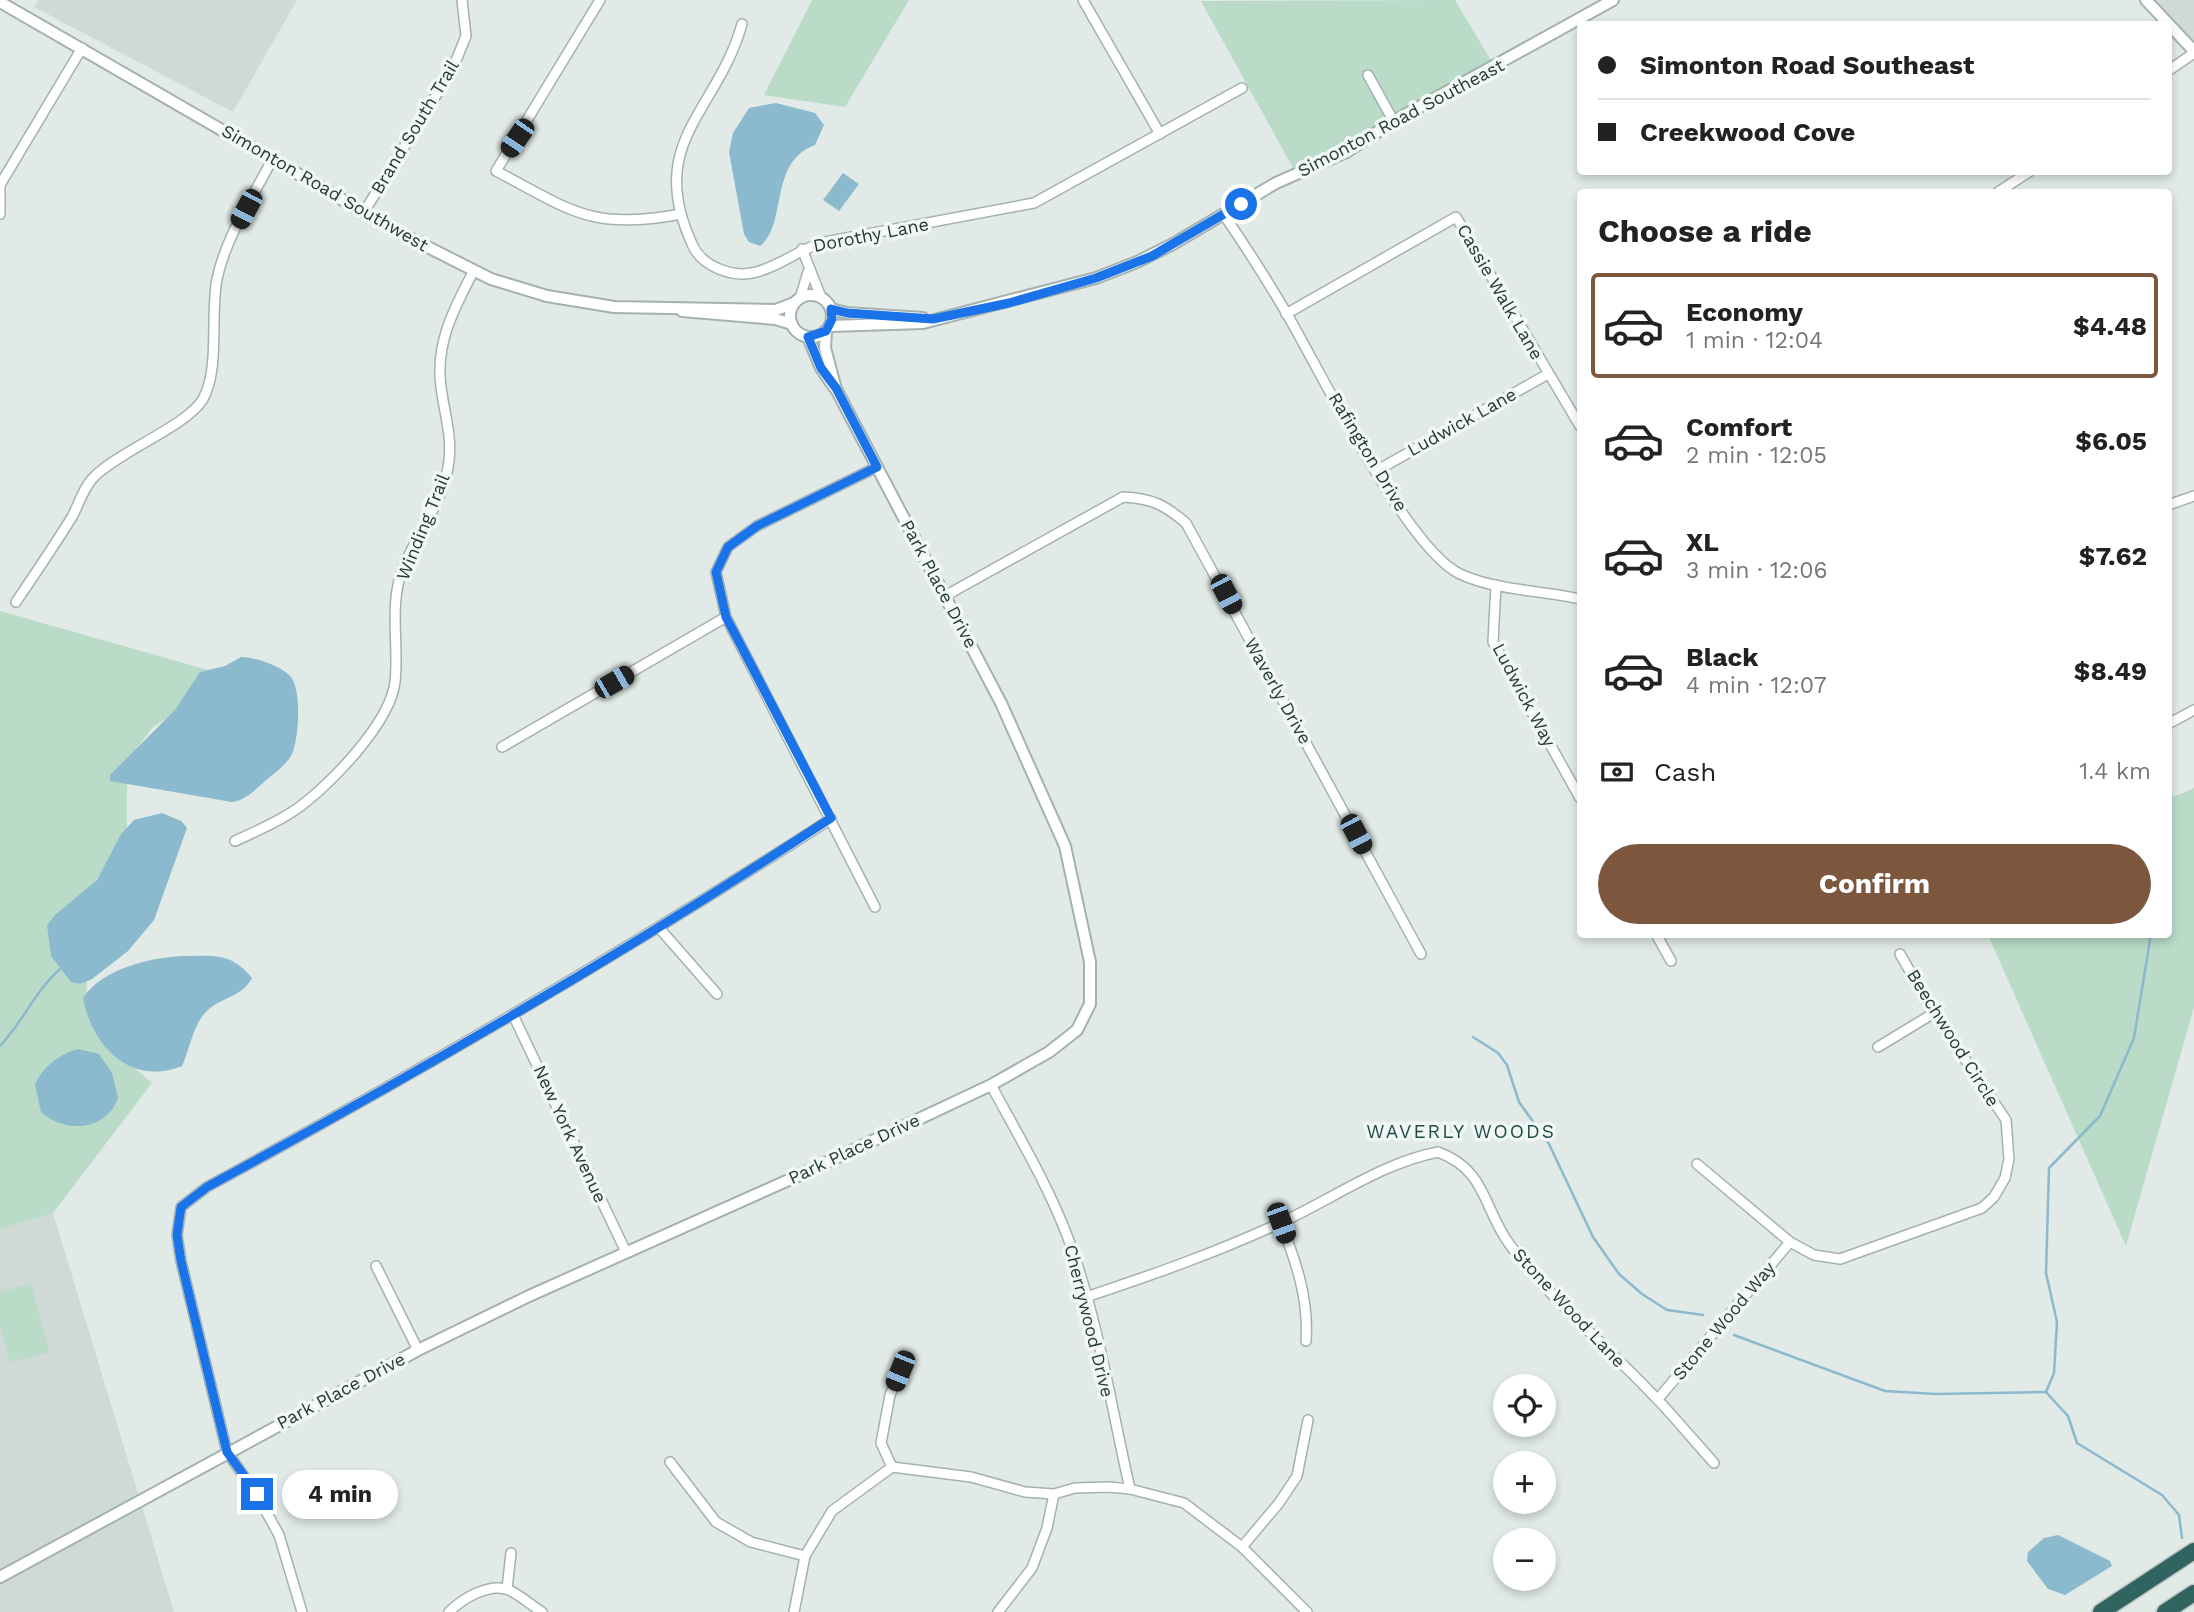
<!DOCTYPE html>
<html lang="en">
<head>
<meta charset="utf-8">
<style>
	:root { --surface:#fff; --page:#f6f6f6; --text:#222; --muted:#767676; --line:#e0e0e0; --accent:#7c563d }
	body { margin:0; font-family:"Work Sans",sans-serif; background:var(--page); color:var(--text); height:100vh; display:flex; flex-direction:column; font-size:26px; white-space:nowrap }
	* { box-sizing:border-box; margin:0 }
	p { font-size:23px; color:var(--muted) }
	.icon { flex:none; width:38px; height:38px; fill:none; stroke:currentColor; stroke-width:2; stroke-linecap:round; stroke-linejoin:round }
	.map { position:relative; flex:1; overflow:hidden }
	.sheet { position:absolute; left:1577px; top:189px; width:595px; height:749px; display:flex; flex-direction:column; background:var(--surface); border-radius:7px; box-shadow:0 4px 10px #0003 }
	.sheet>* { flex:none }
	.guide { position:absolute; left:1577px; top:21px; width:595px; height:154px; border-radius:7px; box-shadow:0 4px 10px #0003; display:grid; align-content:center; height:154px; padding:0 21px; background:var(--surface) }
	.buttons { position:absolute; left:1493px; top:1374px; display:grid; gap:14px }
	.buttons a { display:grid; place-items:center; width:63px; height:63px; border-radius:50%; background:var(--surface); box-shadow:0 4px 10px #0003; font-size:35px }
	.end { position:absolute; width:32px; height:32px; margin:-16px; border:9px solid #1a73e8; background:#fff; box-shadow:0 0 0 4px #fff }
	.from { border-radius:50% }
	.bubble { position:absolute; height:49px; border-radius:24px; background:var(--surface); box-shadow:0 4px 10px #0003; font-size:23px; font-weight:700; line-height:49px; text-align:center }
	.car { position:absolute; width:21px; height:42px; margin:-21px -10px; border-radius:9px; box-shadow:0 0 5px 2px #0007; background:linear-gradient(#222 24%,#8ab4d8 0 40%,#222 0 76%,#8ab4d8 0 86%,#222 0) }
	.guide b { display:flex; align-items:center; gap:24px; height:66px; font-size:26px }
	.guide b+b { border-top:2px solid var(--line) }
	.guide i { width:18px; height:18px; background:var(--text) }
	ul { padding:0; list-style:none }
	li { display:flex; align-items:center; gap:21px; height:105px; margin:0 14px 10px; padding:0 7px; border:4px solid transparent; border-radius:7px }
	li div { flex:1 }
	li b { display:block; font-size:26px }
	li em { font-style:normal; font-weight:700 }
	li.selected { border-color:var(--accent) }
	li>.icon { width:63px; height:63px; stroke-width:1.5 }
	h2 { padding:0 21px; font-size:32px; line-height:84px }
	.pay { display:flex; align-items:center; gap:18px; height:77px; padding:0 21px; font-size:26px }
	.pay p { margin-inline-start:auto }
	.button { display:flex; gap:14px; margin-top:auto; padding:14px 21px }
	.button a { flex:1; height:80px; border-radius:42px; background:var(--accent); color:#fff; font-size:28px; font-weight:700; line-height:80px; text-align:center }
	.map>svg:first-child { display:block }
	.built { fill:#cfdad7 }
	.green { fill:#badbc8 }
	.water { fill:#8bb9cd }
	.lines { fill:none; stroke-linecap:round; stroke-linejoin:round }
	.stream { stroke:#8bb9cd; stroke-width:2.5 }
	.minor-casing { stroke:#a4b2af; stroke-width:12 }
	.tertiary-casing { stroke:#a4b2af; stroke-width:14 }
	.motorway-casing { stroke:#bdc4c3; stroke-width:19 }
	.minor { stroke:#fff; stroke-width:9 }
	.tertiary { stroke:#fff; stroke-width:10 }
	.motorway { stroke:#306461; stroke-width:16 }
	.route { stroke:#1a73e8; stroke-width:9 }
	.labels { text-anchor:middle; stroke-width:7; stroke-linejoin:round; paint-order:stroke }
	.street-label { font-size:18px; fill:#223a37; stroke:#f1f7f5 }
	.neighbourhood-label { font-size:19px; letter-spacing:2px; fill:#1f4b46; stroke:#f1f7f5 }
</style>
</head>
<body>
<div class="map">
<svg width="2194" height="1612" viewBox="0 0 2194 1612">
	<rect width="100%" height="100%" fill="#e1eae7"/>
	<!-- built -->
	<g class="built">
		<polygon points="39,0 297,0 233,112 34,7"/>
		<polygon points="2143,0 2194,0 2194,58"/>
		<polygon points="53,1213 174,1612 0,1612 0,1229"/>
	</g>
	<!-- green -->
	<g class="green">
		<polygon points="812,0 909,0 845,107 764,95"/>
		<polygon points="1455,0 1492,62 1333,151 1293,168 1201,1"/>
		<polygon points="0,611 233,677 153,727 133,753 127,786 127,832 93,885 86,998 106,1044 152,1083 53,1213 0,1229"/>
		<polygon points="2194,788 2194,1007 2126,1246 1988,935 2168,934 2168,799"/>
		<polygon points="31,1284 49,1352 10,1362 0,1323 0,1292"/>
	</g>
	<!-- water -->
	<g class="water">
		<path d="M776,103L815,113L824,125L815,145C768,162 788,225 760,246L749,242L744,234L729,152L733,133L749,108Z"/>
		<polygon points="843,173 859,184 839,211 823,200"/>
		<path d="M241,657C255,657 282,666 291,677C302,691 299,741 291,756C285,766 272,775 264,782C255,790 244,801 232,802L110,781V775L175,710L200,672L225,666Z"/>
		<polygon points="162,813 181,821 187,828 154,920 128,951 92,979 80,984 71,982 51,956 47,925 55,915 97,880 121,834 134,820"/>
		<path d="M181,956C213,956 230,951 252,978C242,997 222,997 208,1010C193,1023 190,1049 182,1066C131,1087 92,1046 83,998C102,969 149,958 181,956Z"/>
		<path d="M78,1049L99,1054L112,1073L118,1098C106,1131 65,1134 41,1112L35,1085C41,1068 61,1053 78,1049Z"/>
		<polygon points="2058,1535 2110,1561 2112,1566 2065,1595 2048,1589 2027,1561 2028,1552 2044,1538"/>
	</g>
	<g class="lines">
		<!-- stream -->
		<g class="stream">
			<polyline points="2151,934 2134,1038 2100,1116 2049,1168 2046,1273 2057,1322 2054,1373 2046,1392 2068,1416 2077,1443 2162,1495 2179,1515 2182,1538"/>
			<polyline points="1473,1037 1498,1053 1507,1065 1519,1102 1549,1144 1593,1237 1619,1274 1642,1294 1667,1310 1703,1315"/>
			<path d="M0,1046C23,1022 35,991 60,969"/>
			<polyline points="1734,1335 1885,1391 1936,1394 2046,1392"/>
		</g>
		<defs>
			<g id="minor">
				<path d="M600,0L496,171C572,211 592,231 681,214"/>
				<polyline points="1083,0 1160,134"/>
				<path d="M742,24C717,113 644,142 693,246C702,266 731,277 752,273C778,268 800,248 825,242L1034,203L1242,88"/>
				<polyline points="2168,71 2194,53"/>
				<polyline points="1368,75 1394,122"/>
				<polyline points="0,185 82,48"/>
				<polyline points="0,185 0,214"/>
				<polyline points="1998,192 2029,172"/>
				<polyline points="364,212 453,68 466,36 462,0"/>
				<path d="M1224,215C1246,247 1267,280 1287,314C1320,371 1407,549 1460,574C1497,591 1541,590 1580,599"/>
				<polyline points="802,249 821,297"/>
				<polyline points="800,298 808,272"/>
				<polyline points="1286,314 1456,217 1580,426"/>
				<polyline points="1376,471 1548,374"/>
				<polyline points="2168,505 2194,496"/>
				<polyline points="1496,585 1493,642 1580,798"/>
				<path d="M945,596L1123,497C1151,498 1165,505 1186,523L1421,954"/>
				<path d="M16,602C35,574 54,546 72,517C79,504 84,486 95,476C122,450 188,425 203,399C220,369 210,315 217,279C226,236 253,197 273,158"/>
				<polyline points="2168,724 2194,710"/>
				<polyline points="502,747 726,617"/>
				<path d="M235,841C254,832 274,824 292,812C326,790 390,724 395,682C399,648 390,611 400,577C413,536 445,503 449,460C452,435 444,412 441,387C435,343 454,309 473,272"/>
				<polyline points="875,907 726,617 716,572 728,547 757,526 877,467"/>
				<polyline points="660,929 717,994"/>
				<polyline points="1656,934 1671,961"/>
				<polyline points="514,1017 626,1252"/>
				<polyline points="1878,1047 1934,1013"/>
				<path d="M991,1085C1018,1135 1048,1185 1068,1238C1098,1318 1111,1406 1130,1489"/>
				<polyline points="1697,1164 1790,1242 1814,1255 1840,1259 1982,1208 1994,1197 2005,1178 2009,1159 2006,1120 1934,1013 1900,954"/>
				<path d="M1281,1223C1296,1262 1309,1299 1306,1341"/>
				<polyline points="376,1266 418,1350"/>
				<path d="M1086,1297C1152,1275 1218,1252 1282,1222C1334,1198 1382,1163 1438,1152C1487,1170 1483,1209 1510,1245C1553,1302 1609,1348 1657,1399C1677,1420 1695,1442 1714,1463"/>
				<polyline points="1658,1399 1790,1242"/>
				<polyline points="670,1462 716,1522 751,1542 805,1556"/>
				<polyline points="892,1467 881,1443 890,1395 900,1371"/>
				<polyline points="1242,1547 1279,1503 1297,1476 1308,1420"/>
				<polyline points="507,1589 511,1553"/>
				<path d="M302,1612L279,1535L257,1495L227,1452L181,1261L177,1235L181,1207L207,1187C421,1071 627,950 831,819"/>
				<path d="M449,1612C462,1599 489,1582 509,1590C520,1595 531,1605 542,1612"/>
				<polyline points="794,1612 805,1556 832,1511 892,1467 971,1477 1025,1492 1054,1494 1075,1488 1109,1487 1130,1489 1184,1503 1242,1547 1307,1612"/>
				<polyline points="998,1612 1032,1568 1047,1528 1054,1494"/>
			</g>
			<g id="tertiary">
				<polyline points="2146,0 2194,51"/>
				<polyline points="0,2 400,233 491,279 547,296 614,307 776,310 794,303"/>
				<circle cx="811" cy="316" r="21"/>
				<polyline points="831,309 847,313 923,318"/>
				<polyline points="682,311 775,319 792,324"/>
				<polyline points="830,326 923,323 1096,278 1137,262 1173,244 1276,183 1346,152 1396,120 1613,0"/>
				<polyline points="808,337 821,368 834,387"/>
				<polyline points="0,1577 418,1350 529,1296 802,1174 991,1085 1049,1052 1077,1030 1090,1004 1090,962 1065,846 1001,703 836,389 825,348 826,331"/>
			</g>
			<g id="motorway">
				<polyline points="2101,1612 2194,1551"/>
				<polyline points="2165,1612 2194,1593"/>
			</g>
		</defs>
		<!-- minor casing -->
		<use href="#minor" class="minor-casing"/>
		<!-- tertiary casing -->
		<use href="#tertiary" class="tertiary-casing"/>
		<!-- motorway casing -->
		<use href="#motorway" class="motorway-casing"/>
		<!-- minor -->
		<use href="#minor" class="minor"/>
		<!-- tertiary -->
		<use href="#tertiary" class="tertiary"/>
		<!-- motorway -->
		<use href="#motorway" class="motorway"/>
	</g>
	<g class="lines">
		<!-- route -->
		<path class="route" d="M257,1494L227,1452L181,1261L177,1235L181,1207L207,1187C420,1072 628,951 831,818L726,617L716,572L728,547L757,526L877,467L836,388L821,368L808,337L826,331L832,319L831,309L847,313L933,319L1009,303L1096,278L1152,256L1241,204"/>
	</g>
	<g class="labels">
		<!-- street labels -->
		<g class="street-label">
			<text transform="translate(1401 118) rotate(-28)" y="6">Simonton Road Southeast</text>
			<text transform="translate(415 127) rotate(-59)" y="6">Brand South Trail</text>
			<text transform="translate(325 188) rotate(30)" y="6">Simonton Road Southwest</text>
			<text transform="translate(871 235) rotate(-11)" y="6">Dorothy Lane</text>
			<text transform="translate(1500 292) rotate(60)" y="6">Cassie Walk Lane</text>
			<text transform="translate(1462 422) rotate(-29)" y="6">Ludwick Lane</text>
			<text transform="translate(1368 452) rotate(59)" y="6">Rafington Drive</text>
			<text transform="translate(423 527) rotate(-68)" y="6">Winding Trail</text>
			<text transform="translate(939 584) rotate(62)" y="6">Park Place Drive</text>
			<text transform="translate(1278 691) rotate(61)" y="6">Waverly Drive</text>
			<text transform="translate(1524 695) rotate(62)" y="6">Ludwick Way</text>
			<text transform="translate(1953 1038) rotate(58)" y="6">Beechwood Circle</text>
			<text transform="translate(570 1134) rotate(65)" y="6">New York Avenue</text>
			<text transform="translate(854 1149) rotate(-25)" y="6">Park Place Drive</text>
			<text transform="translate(1569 1308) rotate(47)" y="6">Stone Wood Lane</text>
			<text transform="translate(1089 1321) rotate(76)" y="6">Cherrywood Drive</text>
			<text transform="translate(1724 1321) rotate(-50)" y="6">Stone Wood Way</text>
			<text transform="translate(341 1391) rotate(-28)" y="6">Park Place Drive</text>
		</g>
		<!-- neighbourhood labels -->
		<g class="neighbourhood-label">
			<text x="1461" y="1138">WAVERLY WOODS</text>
		</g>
	</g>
</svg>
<div class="buttons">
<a><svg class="icon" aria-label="locate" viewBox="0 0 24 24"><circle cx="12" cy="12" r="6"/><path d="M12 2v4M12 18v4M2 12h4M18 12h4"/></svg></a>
<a>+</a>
<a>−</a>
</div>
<i class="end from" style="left:1241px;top:204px"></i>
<i class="end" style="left:257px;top:1494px"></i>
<div class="bubble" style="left:282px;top:1470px;width:116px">4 min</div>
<i class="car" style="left:517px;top:138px;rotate:214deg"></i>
<i class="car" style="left:246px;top:209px;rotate:208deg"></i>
<i class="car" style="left:1226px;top:594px;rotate:152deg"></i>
<i class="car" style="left:614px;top:682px;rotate:60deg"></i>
<i class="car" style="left:1356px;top:834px;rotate:152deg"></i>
<i class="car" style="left:1281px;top:1223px;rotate:160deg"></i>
<i class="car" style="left:900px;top:1371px;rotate:202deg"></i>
<div class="guide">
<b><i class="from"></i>Simonton Road Southeast</b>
<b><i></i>Creekwood Cove</b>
</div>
<section class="sheet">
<h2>Choose a ride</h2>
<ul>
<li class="selected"><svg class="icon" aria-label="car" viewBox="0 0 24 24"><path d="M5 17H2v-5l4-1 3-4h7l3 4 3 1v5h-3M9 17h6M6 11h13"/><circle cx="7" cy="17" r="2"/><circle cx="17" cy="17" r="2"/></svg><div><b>Economy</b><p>1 min · 12:04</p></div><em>$4.48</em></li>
<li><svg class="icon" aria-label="car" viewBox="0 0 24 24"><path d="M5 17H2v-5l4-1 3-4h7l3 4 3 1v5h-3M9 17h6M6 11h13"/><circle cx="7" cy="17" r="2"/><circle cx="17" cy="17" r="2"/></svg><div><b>Comfort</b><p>2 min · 12:05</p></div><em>$6.05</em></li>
<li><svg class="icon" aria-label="car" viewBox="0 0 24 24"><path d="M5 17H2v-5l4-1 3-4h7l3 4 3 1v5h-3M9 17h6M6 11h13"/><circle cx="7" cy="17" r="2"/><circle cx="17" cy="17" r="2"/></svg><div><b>XL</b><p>3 min · 12:06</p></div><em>$7.62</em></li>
<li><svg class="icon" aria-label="car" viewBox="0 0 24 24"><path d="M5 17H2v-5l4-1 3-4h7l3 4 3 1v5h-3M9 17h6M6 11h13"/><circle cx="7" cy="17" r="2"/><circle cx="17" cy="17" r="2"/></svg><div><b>Black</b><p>4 min · 12:07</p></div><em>$8.49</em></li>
</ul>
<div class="pay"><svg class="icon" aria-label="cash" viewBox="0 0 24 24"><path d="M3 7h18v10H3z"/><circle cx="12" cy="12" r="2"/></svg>Cash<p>1.4 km</p></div>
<div class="button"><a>Confirm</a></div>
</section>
</div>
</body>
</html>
